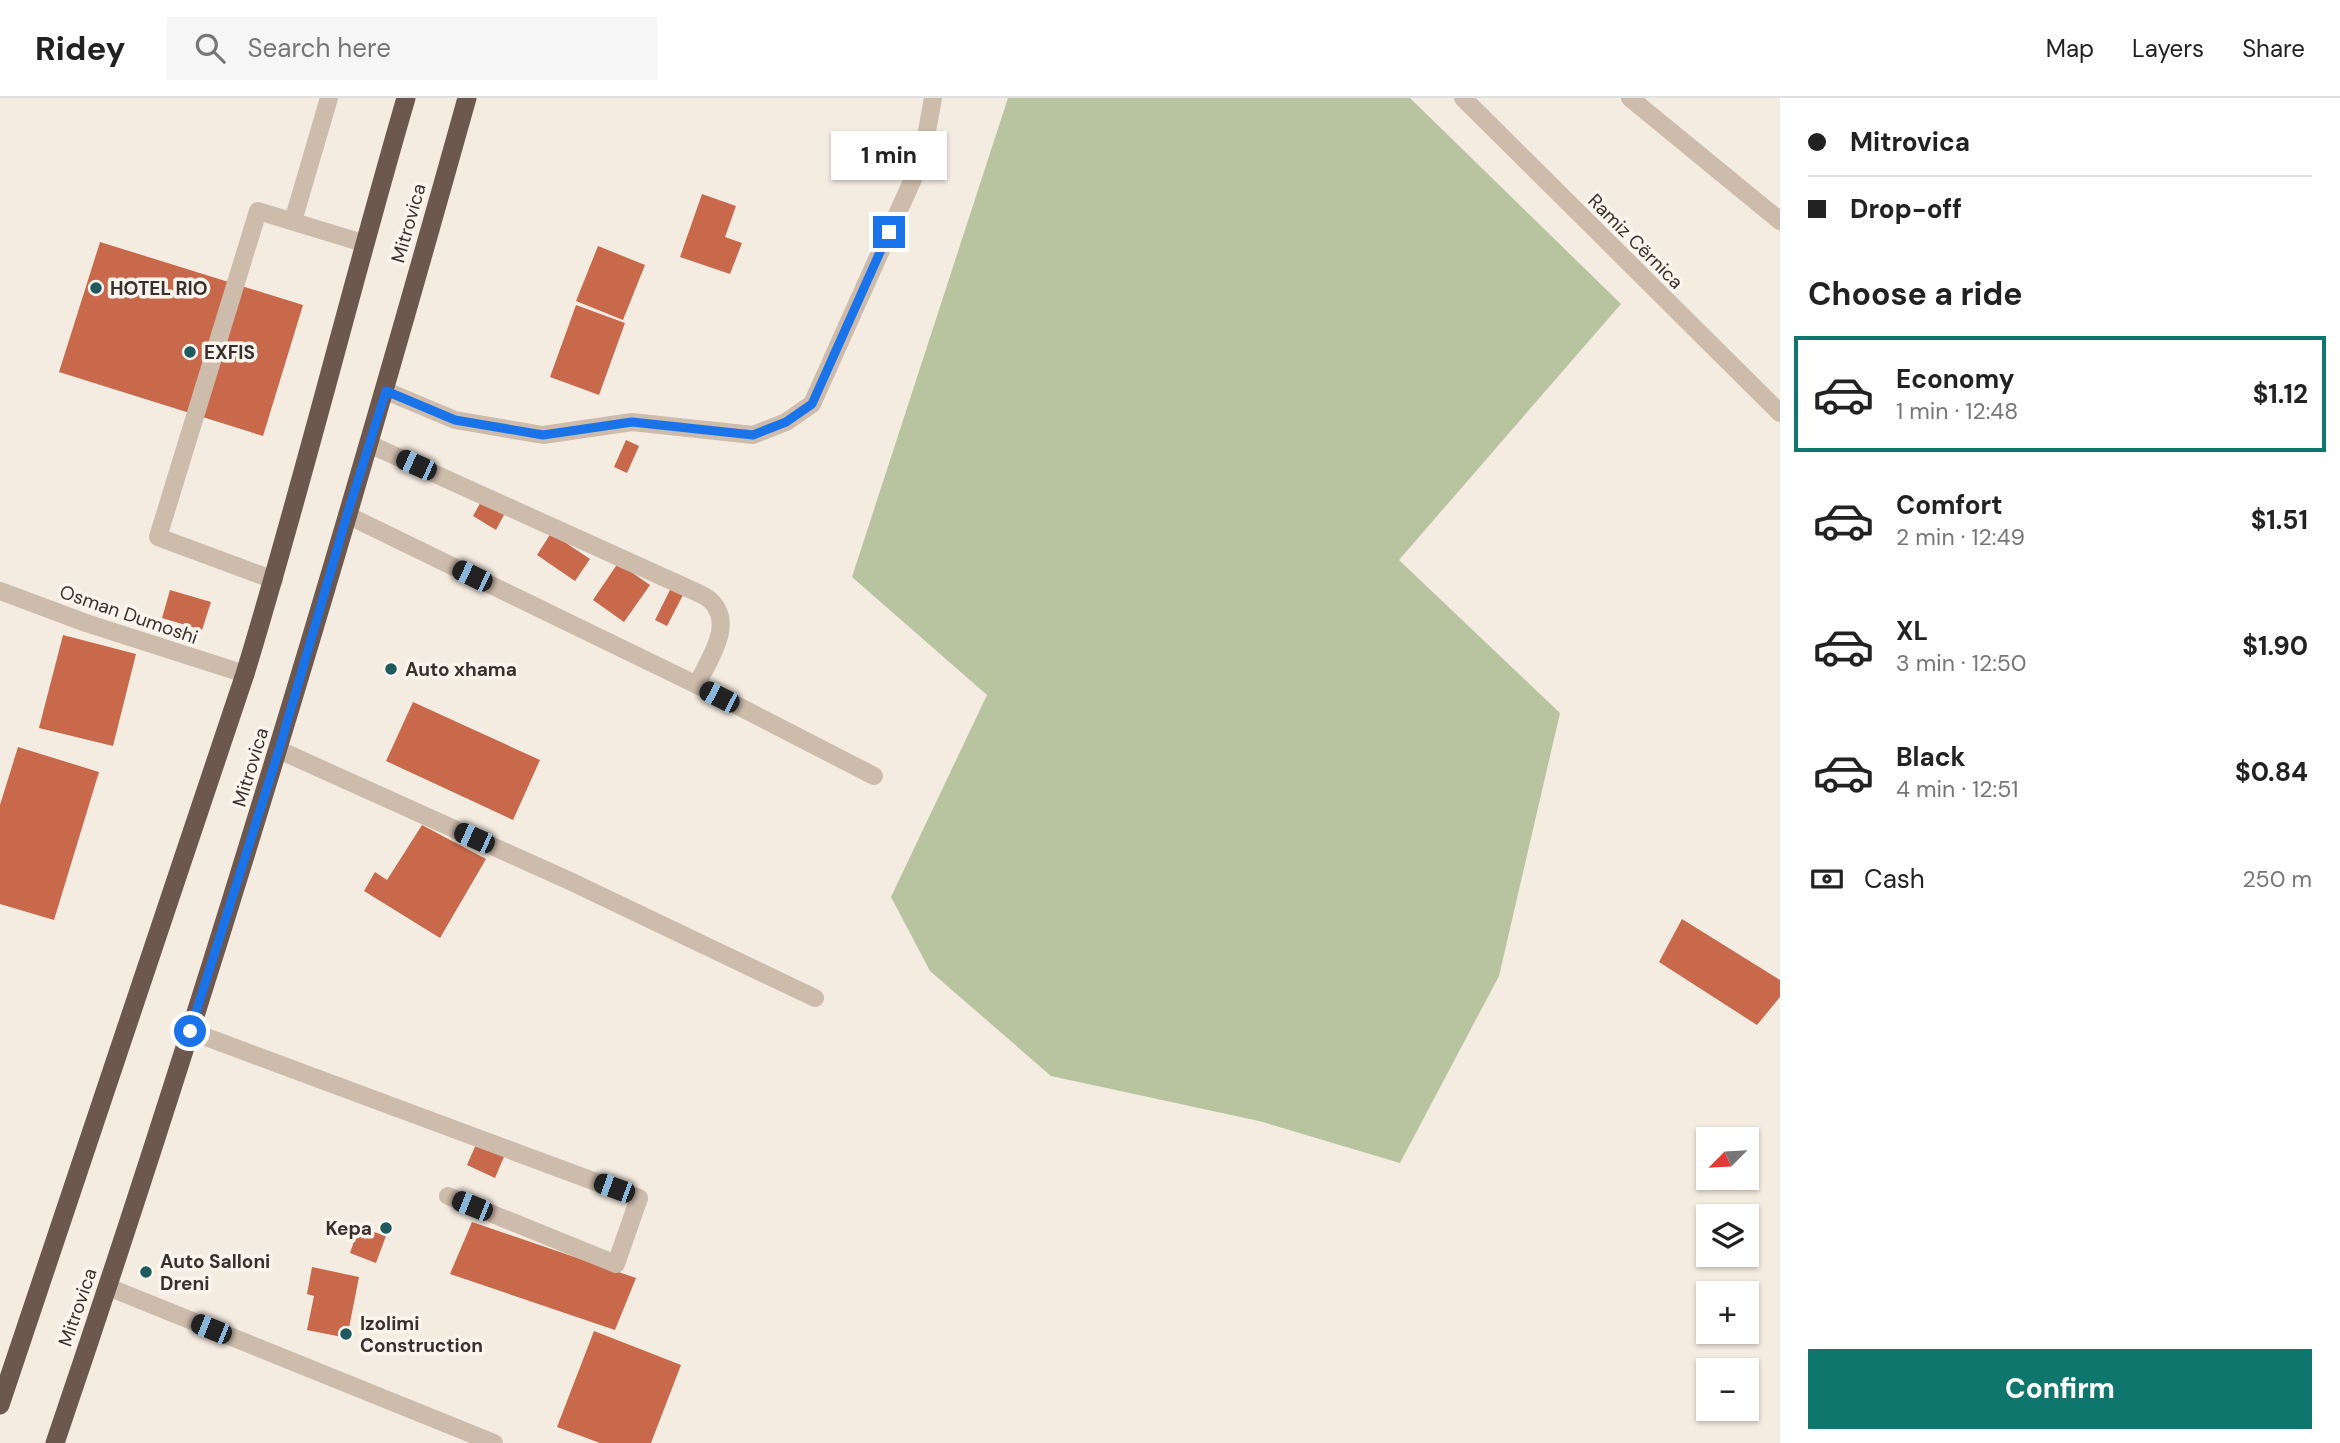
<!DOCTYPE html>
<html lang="en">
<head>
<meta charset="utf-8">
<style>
	:root { --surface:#fff; --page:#f6f6f6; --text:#222; --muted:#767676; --line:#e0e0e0; --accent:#0f766e }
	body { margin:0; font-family:"DM Sans",sans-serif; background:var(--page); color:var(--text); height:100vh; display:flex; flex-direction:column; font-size:26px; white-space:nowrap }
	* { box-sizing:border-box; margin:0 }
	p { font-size:23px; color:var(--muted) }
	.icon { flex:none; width:38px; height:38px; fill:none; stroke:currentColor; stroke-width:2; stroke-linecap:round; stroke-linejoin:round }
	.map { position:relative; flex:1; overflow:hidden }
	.sheet { display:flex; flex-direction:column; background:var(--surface); width:560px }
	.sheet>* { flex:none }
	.guide { display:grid; align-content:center; height:154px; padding:0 28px; background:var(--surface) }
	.needle { width:46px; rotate:246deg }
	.tools { position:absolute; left:1696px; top:1029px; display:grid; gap:14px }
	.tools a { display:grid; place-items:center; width:63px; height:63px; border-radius:0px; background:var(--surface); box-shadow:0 2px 5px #0004; font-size:35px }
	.end { position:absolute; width:32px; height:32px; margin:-16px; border:9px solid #1a73e8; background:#fff; box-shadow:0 0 0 4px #fff }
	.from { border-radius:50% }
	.bubble { position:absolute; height:49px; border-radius:0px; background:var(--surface); box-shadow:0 2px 5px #0004; font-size:23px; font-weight:700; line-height:49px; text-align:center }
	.car { position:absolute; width:21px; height:42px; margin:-21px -10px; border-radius:9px; box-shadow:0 0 5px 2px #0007; background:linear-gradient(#222 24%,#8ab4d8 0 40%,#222 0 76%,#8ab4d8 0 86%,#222 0) }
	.guide b { display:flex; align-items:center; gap:24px; height:66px; font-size:26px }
	.guide b+b { border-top:2px solid var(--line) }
	.guide i { width:18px; height:18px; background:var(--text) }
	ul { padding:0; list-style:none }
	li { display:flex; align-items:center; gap:21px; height:116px; margin:0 14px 10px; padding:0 14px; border:4px solid transparent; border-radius:0px }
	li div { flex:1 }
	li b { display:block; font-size:26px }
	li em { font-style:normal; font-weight:700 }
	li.on { border-color:var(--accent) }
	li>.icon { width:63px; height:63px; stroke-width:1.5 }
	h2 { padding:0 28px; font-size:32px; line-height:84px }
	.pay { display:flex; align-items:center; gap:18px; height:77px; padding:0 28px; font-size:26px }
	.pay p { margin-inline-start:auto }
	.action { display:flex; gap:14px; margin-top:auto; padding:14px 28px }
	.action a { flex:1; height:80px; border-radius:0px; background:var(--accent); color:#fff; font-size:28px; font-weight:700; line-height:80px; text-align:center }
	header { display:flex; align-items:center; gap:42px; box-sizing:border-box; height:98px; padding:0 35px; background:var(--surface); border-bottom:2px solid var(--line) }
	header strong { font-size:33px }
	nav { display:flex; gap:38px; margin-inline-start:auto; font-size:24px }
	.search { width:490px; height:63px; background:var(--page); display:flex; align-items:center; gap:18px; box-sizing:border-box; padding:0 24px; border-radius:0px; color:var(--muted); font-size:26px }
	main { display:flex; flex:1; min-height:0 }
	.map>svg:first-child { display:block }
	.green { fill:#b8c4a0 }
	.building { fill:#c8694b }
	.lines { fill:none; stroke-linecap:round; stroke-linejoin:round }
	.service { stroke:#cdbbac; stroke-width:18 }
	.minor { stroke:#cdbbac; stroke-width:18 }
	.trunk { stroke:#6c584f; stroke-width:19 }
	.route { stroke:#1a73e8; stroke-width:9 }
	.poi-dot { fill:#1f5a5e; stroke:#fbf5ee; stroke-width:2.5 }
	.labels { text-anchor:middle; stroke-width:7; stroke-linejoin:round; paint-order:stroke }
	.street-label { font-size:19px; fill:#3b302b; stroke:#fbf5ee }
	.poi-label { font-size:19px; font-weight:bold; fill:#3b302b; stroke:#fbf5ee; text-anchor:start }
</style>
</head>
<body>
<header>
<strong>Ridey</strong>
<div class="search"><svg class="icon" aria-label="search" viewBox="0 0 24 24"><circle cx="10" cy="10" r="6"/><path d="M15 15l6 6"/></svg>Search here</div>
<nav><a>Map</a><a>Layers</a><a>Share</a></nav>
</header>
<main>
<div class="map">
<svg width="1780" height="1345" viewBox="0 0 1780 1345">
	<rect width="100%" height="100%" fill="#f4ebe1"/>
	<!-- green -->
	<polygon class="green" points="1008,0 1410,0 1621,206 1399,462 1560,615 1499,878 1400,1065 1259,1023 1051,978 930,873 891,799 987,597 852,479"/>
	<!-- building -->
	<g class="building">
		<polygon points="702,96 736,108 725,139 742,145 730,176 680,159"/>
		<polygon points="100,144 303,207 263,338 59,274"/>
		<polygon points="598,148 645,167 623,222 576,203"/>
		<polygon points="576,207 625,225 599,297 550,279"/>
		<polygon points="626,342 639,348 627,375 614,369"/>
		<polygon points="482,402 505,415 496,432 473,418"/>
		<polygon points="551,435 590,461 575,483 537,457"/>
		<polygon points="618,465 650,487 624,524 593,502"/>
		<polygon points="671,490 683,497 667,528 655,522"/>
		<polygon points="170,492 211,504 202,532 162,520"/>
		<polygon points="63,537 136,556 113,648 39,630"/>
		<polygon points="413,604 540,662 513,722 386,663"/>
		<polygon points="18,649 99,674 54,822 0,806 0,707"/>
		<polygon points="422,727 486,761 440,840 364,793 375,774 387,782"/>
		<polygon points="1682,821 1780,882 1780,899 1757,927 1659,864"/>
		<polygon points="478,1042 506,1054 495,1080 467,1067"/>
		<polygon points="472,1124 636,1180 615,1232 450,1176"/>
		<polygon points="359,1129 386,1138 376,1165 350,1155"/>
		<polygon points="312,1169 359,1179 347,1240 307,1232 314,1198 307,1196"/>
		<polygon points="594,1233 681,1267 651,1345 600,1345 557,1329"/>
	</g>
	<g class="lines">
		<!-- service -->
		<g class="service">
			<polyline points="1630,0 1780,123"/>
			<polyline points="293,123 329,0"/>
			<polyline points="386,293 455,322 543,337 632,324 753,337 786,324 812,306 922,61 933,0"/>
			<path d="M347,417L697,587C708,562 736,526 710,502C703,496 693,493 685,489L369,346"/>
			<polyline points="274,482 158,439 258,113 363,145"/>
			<polyline points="697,587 874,678"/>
			<polyline points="190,933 639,1100 616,1166 448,1098"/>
			<polyline points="108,1189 494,1345"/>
		</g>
		<!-- minor -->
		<g class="minor">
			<polyline points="1463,0 1780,315"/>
			<polyline points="0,493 86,525 245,576"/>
			<polyline points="279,652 572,784 815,900"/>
		</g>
		<!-- trunk -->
		<g class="trunk">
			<path d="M0,1307L245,576C303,386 350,192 406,0"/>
			<path d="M55,1345C206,901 341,452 467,0"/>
		</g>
	</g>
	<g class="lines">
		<!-- route -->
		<polyline class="route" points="190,933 279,652 347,417 386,293 455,322 543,337 632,324 753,337 786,324 812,306 889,134"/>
	</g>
	<!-- markers -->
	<g class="poi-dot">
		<circle cx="96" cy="190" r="7"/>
		<circle cx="190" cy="254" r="7"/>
		<circle cx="391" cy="571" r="7"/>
		<circle cx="386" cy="1130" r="7"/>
		<circle cx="146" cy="1174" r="7"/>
		<circle cx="346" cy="1236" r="7"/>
	</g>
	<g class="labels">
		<!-- street labels -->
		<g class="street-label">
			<text transform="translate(408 125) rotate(-74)" y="7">Mitrovica</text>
			<text transform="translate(1636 143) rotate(45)" y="7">Ramiz Cërnica</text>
			<text transform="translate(129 516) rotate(19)" y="7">Osman Dumoshi</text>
			<text transform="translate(250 669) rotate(-73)" y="7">Mitrovica</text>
			<text transform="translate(77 1209) rotate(-71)" y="7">Mitrovica</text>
		</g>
		<!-- poi labels -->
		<g class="poi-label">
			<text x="110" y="197">HOTEL RIO</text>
			<text x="204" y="261">EXFIS</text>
			<text x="405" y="578">Auto xhama</text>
			<text x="372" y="1137" text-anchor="end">Kepa</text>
			<text x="160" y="1170">Auto Salloni<tspan x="160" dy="22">Dreni</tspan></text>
			<text x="360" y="1232">Izolimi<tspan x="360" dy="22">Construction</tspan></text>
		</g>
	</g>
</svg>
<div class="tools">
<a><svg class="needle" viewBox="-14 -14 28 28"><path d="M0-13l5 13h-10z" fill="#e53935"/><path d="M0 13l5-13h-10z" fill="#767676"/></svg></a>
<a><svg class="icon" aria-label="layers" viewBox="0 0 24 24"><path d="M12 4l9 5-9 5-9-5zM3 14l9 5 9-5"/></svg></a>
<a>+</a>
<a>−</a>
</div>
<i class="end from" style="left:190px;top:933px"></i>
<i class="end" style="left:889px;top:134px"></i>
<div class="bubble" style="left:831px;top:33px;width:116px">1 min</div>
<i class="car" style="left:416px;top:367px;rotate:294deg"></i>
<i class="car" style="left:472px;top:478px;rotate:296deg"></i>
<i class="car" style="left:719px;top:599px;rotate:297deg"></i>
<i class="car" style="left:474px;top:740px;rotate:294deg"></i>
<i class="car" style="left:614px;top:1090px;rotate:290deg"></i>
<i class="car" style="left:472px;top:1108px;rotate:292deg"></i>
<i class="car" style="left:211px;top:1231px;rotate:292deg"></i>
</div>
<section class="sheet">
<div class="guide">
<b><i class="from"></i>Mitrovica</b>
<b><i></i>Drop-off</b>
</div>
<h2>Choose a ride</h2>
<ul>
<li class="on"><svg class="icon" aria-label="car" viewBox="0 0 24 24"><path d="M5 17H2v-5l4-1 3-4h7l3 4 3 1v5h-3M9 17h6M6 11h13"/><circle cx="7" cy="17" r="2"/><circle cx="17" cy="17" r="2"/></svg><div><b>Economy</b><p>1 min · 12:48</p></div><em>$1.12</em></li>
<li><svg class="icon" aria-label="car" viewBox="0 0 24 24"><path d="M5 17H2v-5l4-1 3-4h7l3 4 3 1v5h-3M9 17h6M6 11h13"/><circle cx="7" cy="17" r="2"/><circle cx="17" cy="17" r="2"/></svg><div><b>Comfort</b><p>2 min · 12:49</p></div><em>$1.51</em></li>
<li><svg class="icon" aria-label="car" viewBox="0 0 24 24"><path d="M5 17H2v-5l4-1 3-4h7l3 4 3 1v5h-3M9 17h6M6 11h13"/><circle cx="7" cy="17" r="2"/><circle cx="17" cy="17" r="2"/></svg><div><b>XL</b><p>3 min · 12:50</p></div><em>$1.90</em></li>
<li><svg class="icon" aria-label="car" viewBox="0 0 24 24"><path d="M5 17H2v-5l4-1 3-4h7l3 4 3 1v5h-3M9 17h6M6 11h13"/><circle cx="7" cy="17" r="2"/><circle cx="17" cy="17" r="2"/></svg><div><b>Black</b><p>4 min · 12:51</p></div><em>$0.84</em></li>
</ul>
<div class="pay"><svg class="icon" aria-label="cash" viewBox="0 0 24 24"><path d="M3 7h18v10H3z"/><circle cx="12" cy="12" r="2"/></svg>Cash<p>250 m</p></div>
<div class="action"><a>Confirm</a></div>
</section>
</main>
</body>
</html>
